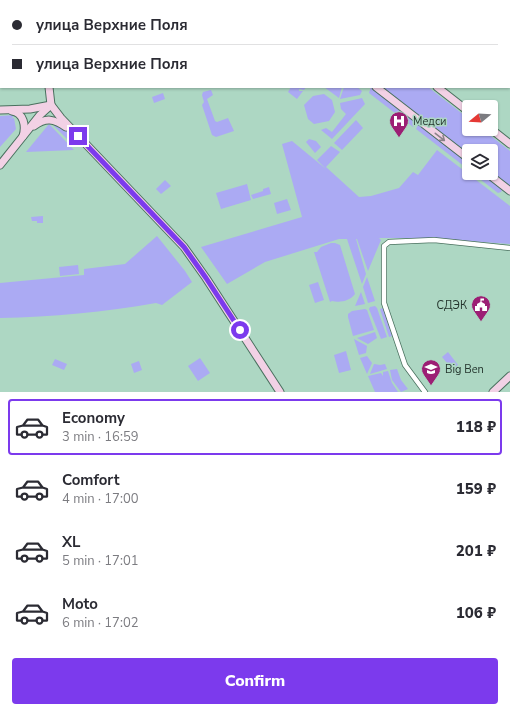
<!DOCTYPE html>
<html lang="en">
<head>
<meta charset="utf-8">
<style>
	:root { --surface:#fff; --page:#f2f2f3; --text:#2b2b33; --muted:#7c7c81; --line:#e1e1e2; --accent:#7c3aed }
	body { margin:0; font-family:"Nunito Sans",sans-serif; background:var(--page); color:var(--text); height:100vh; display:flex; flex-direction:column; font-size:15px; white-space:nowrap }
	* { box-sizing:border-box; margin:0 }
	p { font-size:13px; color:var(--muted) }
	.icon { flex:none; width:22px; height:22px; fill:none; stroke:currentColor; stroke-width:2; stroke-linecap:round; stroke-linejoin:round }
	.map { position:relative; height:392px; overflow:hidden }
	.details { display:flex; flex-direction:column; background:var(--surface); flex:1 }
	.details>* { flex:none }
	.banner { position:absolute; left:0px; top:0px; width:510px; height:88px; box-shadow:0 1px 3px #0004; display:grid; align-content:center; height:88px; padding:0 12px; background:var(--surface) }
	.needle { width:26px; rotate:252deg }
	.buttons { position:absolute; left:462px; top:100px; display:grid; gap:8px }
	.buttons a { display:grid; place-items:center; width:36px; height:36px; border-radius:4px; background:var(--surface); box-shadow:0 1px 3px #0004; font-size:20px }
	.end { position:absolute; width:18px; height:18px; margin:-9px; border:5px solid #7c3aed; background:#fff; box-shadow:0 0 0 2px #fff }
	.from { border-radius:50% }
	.banner b { display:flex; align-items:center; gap:14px; height:38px; font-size:15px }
	.banner b+b { border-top:1px solid var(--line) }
	.banner i { width:10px; height:10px; background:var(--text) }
	ul { padding:7px 0 0; list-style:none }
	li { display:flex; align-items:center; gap:12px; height:56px; margin:0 8px 6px; padding:0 4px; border:2px solid transparent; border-radius:4px }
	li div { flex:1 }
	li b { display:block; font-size:15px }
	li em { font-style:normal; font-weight:800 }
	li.selected { border-color:var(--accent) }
	li>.icon { width:36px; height:36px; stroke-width:1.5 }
	.action { display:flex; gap:8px; margin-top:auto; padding:8px 12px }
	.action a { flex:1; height:46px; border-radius:4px; background:var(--accent); color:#fff; font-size:16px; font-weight:800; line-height:46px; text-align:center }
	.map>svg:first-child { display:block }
	.green { fill:#abaaf3 }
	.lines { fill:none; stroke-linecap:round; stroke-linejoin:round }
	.river { stroke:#2d7c97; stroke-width:8 }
	.street-casing { stroke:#49705e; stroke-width:6 }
	.secondary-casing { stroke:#49705e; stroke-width:9 }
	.street { stroke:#fff; stroke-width:4.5 }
	.secondary { stroke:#f2d1e5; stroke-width:7 }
	.oneway { stroke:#8a8288 }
	.route { stroke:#7c3aed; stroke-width:5 }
	.labels { text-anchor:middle; stroke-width:3; stroke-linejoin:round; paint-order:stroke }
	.poi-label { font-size:11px; fill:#23342c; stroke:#add7c3; text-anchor:start }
</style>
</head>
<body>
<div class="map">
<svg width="510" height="392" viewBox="0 0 510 392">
	<rect width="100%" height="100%" fill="#add7c3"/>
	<!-- green -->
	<g class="green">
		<polygon points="425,0 498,0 424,1"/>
		<polygon points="291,87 306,87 304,90 299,89 299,91 303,91 297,99 288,92"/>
		<polygon points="324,87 342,87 339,98"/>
		<polygon points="344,87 357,87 362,91 360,95 340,99"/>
		<polygon points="371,87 417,122 413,127 369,93"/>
		<polygon points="380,87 428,87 469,119 469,129 482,129 510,151 510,186 491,172 491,151 469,151 469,155"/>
		<polygon points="211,90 213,95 207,99 215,121 217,122 228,118 234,131 216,137 212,135 202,105 204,102 202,95 203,92"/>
		<polygon points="163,93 165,99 154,103 152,97"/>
		<polygon points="324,94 332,100 335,112 329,121 314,124 308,119 304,105 313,96"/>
		<polygon points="362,98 365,104 332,139 321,130 326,128 332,132 346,114 341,109 340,103"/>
		<polygon points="14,115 12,118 8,119 14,118 16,129 0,147 0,116"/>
		<polygon points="356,120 363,128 342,150 334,143"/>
		<polygon points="419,123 469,162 469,170 416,129"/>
		<polygon points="49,124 74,150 26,152"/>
		<polygon points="56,124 68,132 79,144 75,147 54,126"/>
		<polygon points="309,139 316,141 321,147 315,153 306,142"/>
		<polygon points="292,141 326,169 317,160 331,146 340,152 326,167 359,197 371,196 399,188 413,172 418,175 437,150 510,206 510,244 427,238 379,238 381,240 368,271 357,239 356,239 366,274 362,284 347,239 339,239 265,262 227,284 201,247 302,217 282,144"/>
		<polygon points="472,173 484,173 503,188 501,192 498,193"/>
		<polygon points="165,180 171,186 161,194 156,189"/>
		<polygon points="247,184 251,200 221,209 216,193"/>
		<polygon points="269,187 271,194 253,199 251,195 263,191 263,189"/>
		<polygon points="287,199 291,210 277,214 274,203"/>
		<polygon points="43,216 43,223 37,223 37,221 32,221 31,217"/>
		<path d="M157,236L185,271L192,282L162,305L156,303C105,312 52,317 0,318V283L84,275V269L125,264Z"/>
		<path d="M331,243H335L340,245L355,294C350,301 340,303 332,301L330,302L314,252H317L321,247Z"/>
		<polygon points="78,265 79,274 60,276 59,267"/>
		<polygon points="367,277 375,301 368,303 363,287"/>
		<polygon points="318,282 324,300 315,303 309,285"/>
		<polygon points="361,292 365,304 355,306"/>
		<polygon points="375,306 377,308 387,337 381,339 369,309 370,307"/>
		<polygon points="383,308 392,336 389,337 380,309"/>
		<polygon points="365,309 367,310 374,330 353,336 348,317 348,314 352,311"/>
		<polygon points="375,332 377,338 368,344 357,338"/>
		<polygon points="354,339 367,346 366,353 359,355"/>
		<polygon points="346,351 351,370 339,373 334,355"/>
		<polygon points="448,352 458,365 452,369 442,357"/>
		<polygon points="367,356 372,363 367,374 360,358"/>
		<polygon points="200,358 210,373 198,381 188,366"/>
		<polygon points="55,359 67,364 64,370 52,365"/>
		<polygon points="139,361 142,370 134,373 131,364"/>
		<polygon points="374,364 380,365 385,364 387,369 370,374"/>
		<polygon points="397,369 401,380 408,389 401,392 392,380 390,370"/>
		<polygon points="388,371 392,383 398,392 375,392 368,376 381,373 383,376 383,372"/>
	</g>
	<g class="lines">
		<!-- river -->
		<polyline class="river" points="476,0 477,1"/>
		<defs>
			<g id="street">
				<polyline points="35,0 36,1"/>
				<polyline points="40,0 42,1"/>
				<polyline points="508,1 509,0"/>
				<polyline points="425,392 405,365 384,303 384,246 389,242 434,240 510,248"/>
			</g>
			<g id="secondary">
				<polyline points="264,0 265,1"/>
				<polyline points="326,0 327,1"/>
				<polyline points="70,1 71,0"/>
				<polyline points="415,1 416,0"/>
				<polyline points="49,87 51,105 61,118 184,247 206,278 280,392"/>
				<polyline points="376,87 469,159"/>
				<polyline points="437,87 469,112"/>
				<polyline points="0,110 30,109 51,105"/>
				<path d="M12,111C24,113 26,126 23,136"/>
				<path d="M34,126C46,117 54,119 66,127"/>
				<polyline points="491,129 510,144"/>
				<polyline points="0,165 40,115 51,105"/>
				<polyline points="487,173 510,191"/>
				<polyline points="493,392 510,376"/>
			</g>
		</defs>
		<!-- street casing -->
		<use href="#street" class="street-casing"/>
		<!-- secondary casing -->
		<use href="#secondary" class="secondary-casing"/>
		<!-- street -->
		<use href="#street" class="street"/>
		<!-- secondary -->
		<use href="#secondary" class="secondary"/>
	</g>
	<!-- one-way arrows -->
	<defs><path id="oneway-shaft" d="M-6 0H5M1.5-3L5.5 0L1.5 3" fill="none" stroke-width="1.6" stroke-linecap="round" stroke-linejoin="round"/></defs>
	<use class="oneway" href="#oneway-shaft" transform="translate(440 137) rotate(38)"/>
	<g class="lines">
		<!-- route -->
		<polyline class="route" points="78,136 184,247 206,278 240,330"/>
	</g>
	<!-- icons -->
	<defs>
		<symbol id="hospital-pin" viewBox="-11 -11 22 30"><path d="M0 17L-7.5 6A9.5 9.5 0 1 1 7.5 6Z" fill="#9c1e74" stroke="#add7c3"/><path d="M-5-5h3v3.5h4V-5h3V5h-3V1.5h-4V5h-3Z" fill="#fff"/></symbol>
		<symbol id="civic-pin" viewBox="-11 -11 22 30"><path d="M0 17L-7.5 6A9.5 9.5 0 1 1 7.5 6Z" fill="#9c1e74" stroke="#add7c3"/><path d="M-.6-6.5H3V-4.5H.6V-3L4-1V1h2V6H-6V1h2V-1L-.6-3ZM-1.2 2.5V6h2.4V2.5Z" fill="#fff"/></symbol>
		<symbol id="school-pin" viewBox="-11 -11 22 30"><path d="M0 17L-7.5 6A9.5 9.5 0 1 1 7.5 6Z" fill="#9c1e74" stroke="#add7c3"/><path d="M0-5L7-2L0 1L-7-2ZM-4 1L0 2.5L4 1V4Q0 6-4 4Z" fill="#fff"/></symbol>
	</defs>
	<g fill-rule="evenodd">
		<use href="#hospital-pin" x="388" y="110" width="22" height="30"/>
		<use href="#civic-pin" x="470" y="294" width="22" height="30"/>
		<use href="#school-pin" x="420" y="358" width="22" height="30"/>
	</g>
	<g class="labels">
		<!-- poi labels -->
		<g class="poi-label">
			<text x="413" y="125">Медси</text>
			<text x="467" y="309" text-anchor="end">СДЭК</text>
			<text x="445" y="373">Big Ben</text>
		</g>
	</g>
</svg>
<div class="buttons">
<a><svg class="needle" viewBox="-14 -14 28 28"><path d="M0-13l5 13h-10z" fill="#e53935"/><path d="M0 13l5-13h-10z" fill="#7c7c81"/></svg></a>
<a><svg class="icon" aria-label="layers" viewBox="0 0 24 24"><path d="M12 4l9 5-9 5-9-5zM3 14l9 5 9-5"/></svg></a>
</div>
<i class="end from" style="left:240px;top:330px"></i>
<i class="end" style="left:78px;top:136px"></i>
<div class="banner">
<b><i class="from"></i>улица Верхние Поля</b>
<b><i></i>улица Верхние Поля</b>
</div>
</div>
<section class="details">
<ul>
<li class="selected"><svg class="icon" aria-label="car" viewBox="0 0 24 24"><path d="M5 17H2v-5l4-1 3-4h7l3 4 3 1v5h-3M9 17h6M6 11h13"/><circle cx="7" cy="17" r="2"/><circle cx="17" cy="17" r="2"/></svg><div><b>Economy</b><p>3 min · 16:59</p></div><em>118 ₽</em></li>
<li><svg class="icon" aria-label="car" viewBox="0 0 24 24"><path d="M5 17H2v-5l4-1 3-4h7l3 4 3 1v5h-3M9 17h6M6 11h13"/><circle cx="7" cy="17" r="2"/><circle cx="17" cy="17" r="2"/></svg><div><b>Comfort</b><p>4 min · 17:00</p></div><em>159 ₽</em></li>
<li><svg class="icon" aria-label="car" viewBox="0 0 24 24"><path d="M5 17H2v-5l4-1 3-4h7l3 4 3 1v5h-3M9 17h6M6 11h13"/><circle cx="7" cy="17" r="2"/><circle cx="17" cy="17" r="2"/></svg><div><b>XL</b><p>5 min · 17:01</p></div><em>201 ₽</em></li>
<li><svg class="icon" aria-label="car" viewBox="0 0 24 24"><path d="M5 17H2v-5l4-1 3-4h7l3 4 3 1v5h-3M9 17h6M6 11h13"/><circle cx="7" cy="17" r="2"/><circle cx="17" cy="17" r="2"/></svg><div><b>Moto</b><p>6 min · 17:02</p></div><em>106 ₽</em></li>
</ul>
<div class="action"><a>Confirm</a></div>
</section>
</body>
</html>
